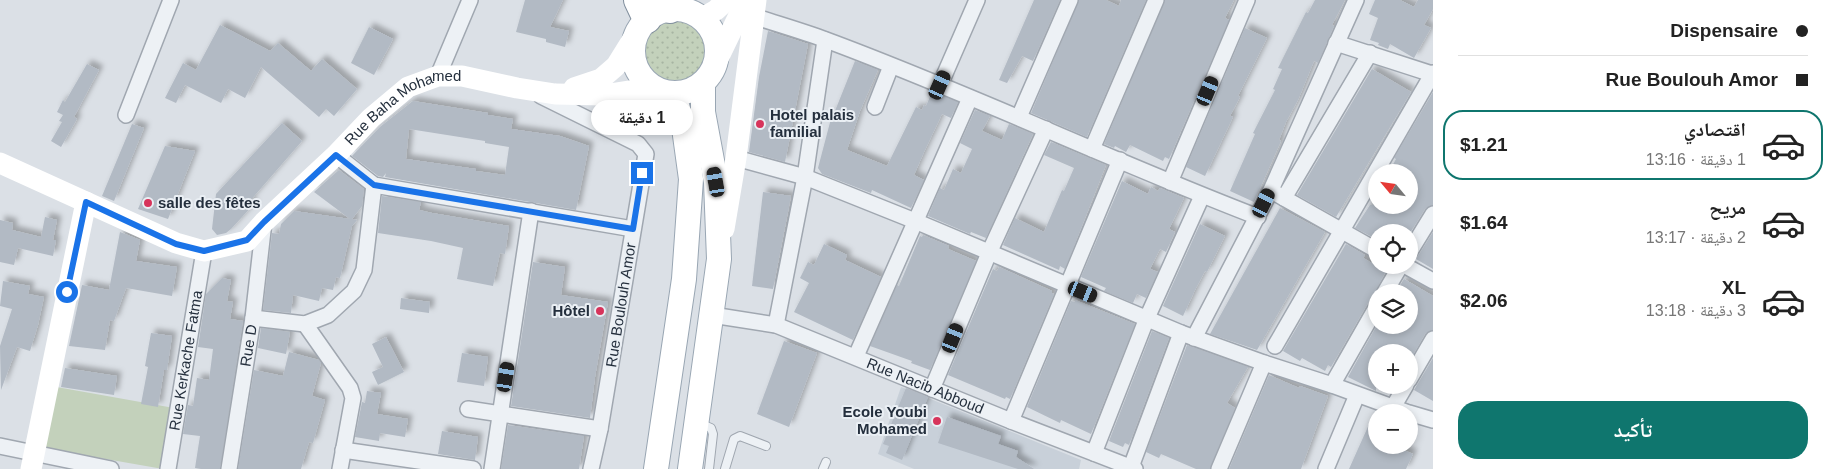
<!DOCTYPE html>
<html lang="ar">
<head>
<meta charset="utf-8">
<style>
	:root { --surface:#fff; --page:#f6f6f6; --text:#222; --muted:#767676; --line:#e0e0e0; --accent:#0f766e }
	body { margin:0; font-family:Arial,"Noto Naskh Arabic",sans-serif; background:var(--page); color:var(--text); direction:rtl; height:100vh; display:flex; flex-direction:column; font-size:19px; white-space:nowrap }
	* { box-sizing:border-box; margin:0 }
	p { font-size:16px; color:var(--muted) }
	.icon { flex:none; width:28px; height:28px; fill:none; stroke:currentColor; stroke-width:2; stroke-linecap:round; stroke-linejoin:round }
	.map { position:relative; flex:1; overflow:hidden; direction:ltr }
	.side { display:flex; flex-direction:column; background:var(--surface); width:400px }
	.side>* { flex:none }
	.guide { display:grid; align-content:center; height:110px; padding:0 25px; background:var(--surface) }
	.needle { width:32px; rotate:299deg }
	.tools { position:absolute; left:1368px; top:164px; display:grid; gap:10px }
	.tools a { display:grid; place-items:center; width:50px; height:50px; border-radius:50%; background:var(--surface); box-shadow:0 2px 8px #0003; font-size:25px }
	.end { position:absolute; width:22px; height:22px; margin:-11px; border:6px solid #1a73e8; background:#fff; box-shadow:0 0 0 2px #fff }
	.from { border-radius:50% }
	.bubble { position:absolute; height:35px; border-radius:18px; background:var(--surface); box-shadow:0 2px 8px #0003; font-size:16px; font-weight:800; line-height:35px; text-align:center; direction:rtl }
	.car { position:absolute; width:15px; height:30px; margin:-15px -8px; border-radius:6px; box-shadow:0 0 4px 1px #0007; background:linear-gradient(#222 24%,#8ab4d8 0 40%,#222 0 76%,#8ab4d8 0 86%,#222 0) }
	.guide b { display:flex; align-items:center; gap:18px; height:48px; font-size:19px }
	.guide b+b { border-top:1px solid var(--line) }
	.guide i { width:12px; height:12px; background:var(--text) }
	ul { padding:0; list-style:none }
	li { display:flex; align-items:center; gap:15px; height:70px; margin:0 10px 8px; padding:0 15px; border:2px solid transparent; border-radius:20px }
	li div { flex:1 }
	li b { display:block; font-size:19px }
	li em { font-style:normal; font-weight:800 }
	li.on { border-color:var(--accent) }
	li>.icon { width:45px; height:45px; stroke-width:1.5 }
	.cta { display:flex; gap:10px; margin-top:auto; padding:10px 25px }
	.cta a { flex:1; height:58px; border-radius:20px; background:var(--accent); color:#fff; font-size:20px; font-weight:800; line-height:58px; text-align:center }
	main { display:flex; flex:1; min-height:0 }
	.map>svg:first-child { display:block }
	.built { fill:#c8d0d9 }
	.grass { fill:url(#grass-dots) }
	.park { fill:#c3d1bb }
	.building { fill:#b2bac4; fill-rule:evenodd; filter:url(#shadow) }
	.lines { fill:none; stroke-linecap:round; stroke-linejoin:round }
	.lane-casing { stroke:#a0a7b0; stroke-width:10 }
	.street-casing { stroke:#a0a7b0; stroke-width:18 }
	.primary-casing { stroke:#99a6b3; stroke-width:26 }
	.highway-casing { stroke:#818f9e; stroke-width:30 }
	.lane { stroke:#edf1f5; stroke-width:8 }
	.street { stroke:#edf1f5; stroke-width:15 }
	.secondary { stroke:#fff; stroke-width:21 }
	.primary { stroke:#fff; stroke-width:24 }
	.highway { stroke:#fff; stroke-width:28 }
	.route { stroke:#1a73e8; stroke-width:6 }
	.poi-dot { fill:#d7345b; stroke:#eaeff4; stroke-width:2 }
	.labels { text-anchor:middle; stroke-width:4; stroke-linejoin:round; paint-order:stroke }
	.street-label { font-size:15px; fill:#242f3d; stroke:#eaeff4 }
	.poi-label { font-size:15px; font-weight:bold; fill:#242f3d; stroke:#eaeff4; text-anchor:start }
</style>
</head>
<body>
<main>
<section class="side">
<div class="guide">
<b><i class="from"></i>Dispensaire</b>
<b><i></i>Rue Boulouh Amor</b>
</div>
<ul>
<li class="on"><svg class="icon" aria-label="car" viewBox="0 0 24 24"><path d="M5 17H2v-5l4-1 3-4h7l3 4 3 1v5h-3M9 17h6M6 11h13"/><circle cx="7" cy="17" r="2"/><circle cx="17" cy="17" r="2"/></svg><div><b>اقتصادي</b><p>1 دقيقة · 13:16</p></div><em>$1.21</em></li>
<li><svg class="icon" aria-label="car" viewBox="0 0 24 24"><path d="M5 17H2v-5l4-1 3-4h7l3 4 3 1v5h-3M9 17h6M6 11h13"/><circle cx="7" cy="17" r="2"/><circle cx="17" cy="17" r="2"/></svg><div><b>مريح</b><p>2 دقيقة · 13:17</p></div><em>$1.64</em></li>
<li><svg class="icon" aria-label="car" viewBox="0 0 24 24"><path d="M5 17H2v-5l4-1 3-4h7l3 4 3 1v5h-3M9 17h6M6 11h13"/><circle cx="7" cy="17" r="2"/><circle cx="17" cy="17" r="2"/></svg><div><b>XL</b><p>3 دقيقة · 13:18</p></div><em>$2.06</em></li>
</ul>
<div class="cta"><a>تأكيد</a></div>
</section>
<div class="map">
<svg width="1433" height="469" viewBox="0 0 1433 469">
	<defs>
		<pattern id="grass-dots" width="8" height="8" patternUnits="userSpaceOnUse" patternTransform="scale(1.25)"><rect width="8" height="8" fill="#c3d1bb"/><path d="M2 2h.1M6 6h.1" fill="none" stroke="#a7b4a2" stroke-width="1.8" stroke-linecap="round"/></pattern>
		<filter id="shadow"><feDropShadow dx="4.5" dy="-4.5" stdDeviation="2.5" flood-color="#0004"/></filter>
	</defs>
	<rect width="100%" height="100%" fill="#dbe0e6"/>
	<!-- built -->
	<polygon class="built" points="901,387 1081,460 1079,469 914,469 878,454"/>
	<!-- grass -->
	<circle class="grass" cx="676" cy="52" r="32"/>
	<!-- park -->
	<polygon class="park" points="51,386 174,408 163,469 37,447"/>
	<!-- building -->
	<g class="building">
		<polygon points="525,0 563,0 550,27 569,31 565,47 546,42 546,39 516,32"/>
		<polygon points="1034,0 1060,0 1033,61 1022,56 1007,83 999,80"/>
		<polygon points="1079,0 1106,0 1119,6 1121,0 1146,0 1087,137 1031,113"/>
		<polygon points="1165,0 1234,0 1225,18 1229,20 1169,159 1165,157 1163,161 1130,145 1126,152 1115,146 1114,148 1104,144"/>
		<polygon points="1315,0 1345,0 1332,25 1334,26 1318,63 1314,61 1298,100 1286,122 1279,140 1281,141 1254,202 1230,191 1255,134 1253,133 1275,90 1273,89 1282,69 1278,68 1306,12 1308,13"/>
		<polygon points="1375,0 1400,0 1414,7 1418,0 1433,0 1433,9 1424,25 1431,28 1414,58 1390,44 1388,49 1378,45 1379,43 1370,40 1378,18 1369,14"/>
		<polygon points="220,25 270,51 278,43 311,71 322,59 357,89 334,116 326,109 319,117 261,67 245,98 228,89 221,103 185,85 176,103 165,98 183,63 196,70"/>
		<polygon points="369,27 393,39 374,75 351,63"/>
		<polygon points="1245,28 1267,38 1238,96 1240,97 1230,116 1233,117 1205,176 1186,167"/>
		<polygon points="768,31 808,44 785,162 749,152 759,77"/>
		<polygon points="855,61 878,70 860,111 847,150 887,166 916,107 922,110 924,105 926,106 932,92 958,102 951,118 942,114 924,152 914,175 924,180 911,208 872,190 871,193 822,174 818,168 833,111 835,111"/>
		<polygon points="87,64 99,70 74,117 77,119 61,147 51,141 62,122 59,121 63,115 57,112 63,100 65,102"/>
		<polygon points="1372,69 1411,92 1336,217 1297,195"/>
		<polygon points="1433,92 1433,205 1425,209 1410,233 1376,232 1374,238 1355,228 1370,205 1409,205 1409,172 1389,172 1396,159 1394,158"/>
		<path d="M413,101L488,113V115L513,119L511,129L560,136L589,146L576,210L385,177L386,173L383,177L378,176L352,156L380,127ZM409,129L485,141V143L509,147L505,175L476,171V169L406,159Z"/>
		<polygon points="975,110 990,116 982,131 1002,140 1009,124 1033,134 986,238 971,232 970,234 928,216 940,188 944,190 953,169 961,173 972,149 960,143"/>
		<polygon points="282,123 302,141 249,202 254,204 231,229 226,233 217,235 212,229 216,194"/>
		<polygon points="132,124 144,128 114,201 102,196"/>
		<polygon points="1051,142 1106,165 1065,269 1060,266 1059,270 1003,245 1015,218 1044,232 1062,190 1064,191 1074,168 1044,155"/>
		<polygon points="165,146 195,151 168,219 138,209"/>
		<polygon points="339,170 364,189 362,206 352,219 357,220 352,226 340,278 336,277 333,290 322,288 319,301 293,295 291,313 263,310 272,233 279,234 281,224 294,211 350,219 314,192"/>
		<polygon points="1122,181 1148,194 1151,187 1158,191 1160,188 1184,198 1169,229 1175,232 1166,252 1160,249 1150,269 1158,272 1146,298 1137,294 1133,303 1104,291 1106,288 1081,277"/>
		<polygon points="763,192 791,196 773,289 752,286"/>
		<polygon points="382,196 421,202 419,210 432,213 509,226 505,254 500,253 493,286 457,279 463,248 431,241 378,233"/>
		<polygon points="1280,208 1325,232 1257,350 1210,334"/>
		<polygon points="45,217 57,220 53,240 56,240 53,256 18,248 14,265 0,262 0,220 13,223 12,230 41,237"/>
		<polygon points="1200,224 1225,236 1207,272 1205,271 1195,290 1183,316 1163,306"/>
		<polygon points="120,232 140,240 136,261 177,267 172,296 126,288 114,321 110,320 105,350 69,346 82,285 109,290"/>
		<polygon points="1433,232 1433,269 1416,259"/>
		<polygon points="923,235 949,246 948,249 976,261 930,370 911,363 912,361 870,346 897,285 899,286 920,236 922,237"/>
		<polygon points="824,244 847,255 845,260 881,277 853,340 794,312 809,283 800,278 808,262 814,265"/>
		<polygon points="1346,244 1365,255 1363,258 1386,271 1377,288 1376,299 1372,300 1368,303 1331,367 1328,365 1325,371 1302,358 1300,361 1283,351"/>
		<polygon points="533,262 565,267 561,295 608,302 595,377 590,418 511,406"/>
		<polygon points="999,267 1052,291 1052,293 1054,294 1010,399 1006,397 1005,399 948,375 993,269 997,271"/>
		<polygon points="222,278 231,280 227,301 233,302 230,319 243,321 220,469 201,469 195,468 200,436 183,434 188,405 193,406 197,378 209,380 213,349 198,347 206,294"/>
		<polygon points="1404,279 1433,296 1433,330 1425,334 1409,362 1409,352 1376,352 1376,391 1348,377 1377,325 1409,325 1409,292 1396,292"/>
		<polygon points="3,281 30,286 28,294 44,297 38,325 30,351 17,347 1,390 0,346 12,309 0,306"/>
		<polygon points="401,298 430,302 429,313 400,309"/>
		<polygon points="1075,300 1135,324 1091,434 1061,420 1060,423 1027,407 1071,301 1075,302"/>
		<polygon points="261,328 290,332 286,354 258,348"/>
		<polygon points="1152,331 1169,338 1129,445 1125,443 1123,447 1109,441"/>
		<polygon points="151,333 172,336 167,370 164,370 158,407 141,404 148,367 145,366"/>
		<polygon points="386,337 404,372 378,385 372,372 383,367 372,344"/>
		<polygon points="784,341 817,353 789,427 757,414"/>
		<polygon points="1187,345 1248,367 1227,403 1235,408 1210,469 1196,469 1161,454 1159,458 1146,452"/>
		<polygon points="289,352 319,360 321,363 312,396 325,400 313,443 309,442 301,469 238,469 254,370 283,376"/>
		<polygon points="462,353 488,357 484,386 457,382"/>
		<polygon points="1433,358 1433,401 1414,390"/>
		<polygon points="65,368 117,376 114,395 61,387"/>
		<polygon points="1269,375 1299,388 1300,386 1328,396 1301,469 1229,469"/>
		<polygon points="906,388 928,397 902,460 886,453 889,446 883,444"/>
		<polygon points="367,391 381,393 377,414 408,419 405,437 380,433 379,441 355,437 362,402 365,403"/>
		<polygon points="1375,411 1376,445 1392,445 1413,454 1406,469 1349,469"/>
		<polygon points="947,417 1001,436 998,444 1018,451 1016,457 1034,469 1018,469 938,443"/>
		<polygon points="508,425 584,436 579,469 501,469"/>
		<polygon points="442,431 478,437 475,460 438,454"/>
	</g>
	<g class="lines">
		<defs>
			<g id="lane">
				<polyline points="699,423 711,428 713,434 709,469"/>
				<polyline points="725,469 734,439 740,436 766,446"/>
				<polyline points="823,469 826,462"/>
			</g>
			<g id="street">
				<path d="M753,16C777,24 802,31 826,40C972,94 1112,161 1258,217"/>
				<polyline points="1336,43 1432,74"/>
				<polyline points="438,76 470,0"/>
				<polyline points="940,85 977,0"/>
				<polyline points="541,96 638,144 646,154 600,429 591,469"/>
				<polyline points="875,107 891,66"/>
				<polyline points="126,115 171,0"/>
				<polyline points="1019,117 1070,0"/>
				<polyline points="1092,149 1156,0"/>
				<polyline points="336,155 374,185 633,229"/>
				<polyline points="736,158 805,177 915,221 1181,333 1264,363 1332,385 1406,412"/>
				<polyline points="1170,182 1247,0"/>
				<polyline points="1275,193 1376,250"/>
				<polyline points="1284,198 1370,53"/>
				<polyline points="1409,253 1433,214"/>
				<polyline points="1404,265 1433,281"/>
				<polyline points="1385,292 1401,265"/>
				<path id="s1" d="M712,315L776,325L1011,421L1135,469"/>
				<polyline points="253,318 305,324 328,315 354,291 364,270 374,185"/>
				<polyline points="305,324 350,388 353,398 340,469"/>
				<polyline points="776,325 805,177 825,40"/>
				<polyline points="1194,338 1271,190 1356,0"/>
				<polyline points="1275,346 1433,73"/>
				<polyline points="856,356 970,98"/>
				<polyline points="1409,380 1433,339"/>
				<polyline points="1332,385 1376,308"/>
				<polyline points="932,389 989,253 1046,129"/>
				<polyline points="468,409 600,429"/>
				<polyline points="1392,409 1406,385"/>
				<polyline points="1409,413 1433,420"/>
				<polyline points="1011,421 1120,160"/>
				<polyline points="0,446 111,469"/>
				<polyline points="343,450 473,469"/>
				<polyline points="1094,453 1147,318 1202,196"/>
				<polyline points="1131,467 1181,333"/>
				<path id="s2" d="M168,469L204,251"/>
				<path id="s3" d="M229,469L253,318L264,222"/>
				<polyline points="492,469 531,211"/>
				<polyline points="1219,469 1264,363"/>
				<polyline points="1326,469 1357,395"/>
			</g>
			<g id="primary">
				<circle cx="675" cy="51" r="42"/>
				<polyline points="656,469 684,279 691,179 684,128 673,93"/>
				<polyline points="690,469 719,259 716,182 703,112 703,83"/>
			</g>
			<g id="highway">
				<polyline points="638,0 647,19"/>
				<polyline points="666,0 670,9"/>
			</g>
		</defs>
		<!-- lane casing -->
		<use href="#lane" class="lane-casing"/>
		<!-- street casing -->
		<use href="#street" class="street-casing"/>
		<!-- primary casing -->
		<use href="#primary" class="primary-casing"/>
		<!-- highway casing -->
		<use href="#highway" class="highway-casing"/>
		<!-- lane -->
		<use href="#lane" class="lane"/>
		<!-- street -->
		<use href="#street" class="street"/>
		<!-- secondary -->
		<g class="secondary">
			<polyline points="702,18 716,10 727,0"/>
			<polyline points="715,65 740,13 744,0"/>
			<polyline points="574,88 601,79 616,66 639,29"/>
			<path id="s4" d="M0,163L176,243L204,251L247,241L264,222L336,155L371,118L408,87L438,76H462L517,88L555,94L603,95L635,90H659"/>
			<polyline points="724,229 736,158 756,0"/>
			<polyline points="31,469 86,202"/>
		</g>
		<!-- primary -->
		<use href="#primary" class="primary"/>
		<!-- highway -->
		<use href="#highway" class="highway"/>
	</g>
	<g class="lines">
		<!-- route -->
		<polyline class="route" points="67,292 86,202 176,244 204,251 247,240 264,222 336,155 374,185 633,229 642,173"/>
	</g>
	<!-- markers -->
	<g class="poi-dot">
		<circle cx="760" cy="124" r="5"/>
		<circle cx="148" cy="203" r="5"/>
		<circle cx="600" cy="311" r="5"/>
		<circle cx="937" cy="421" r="5"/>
	</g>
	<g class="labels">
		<!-- street labels -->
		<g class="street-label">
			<text dy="5" stroke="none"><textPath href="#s4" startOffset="476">Rue Baha Mohamed</textPath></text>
			<text transform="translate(621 305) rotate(-81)" y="5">Rue Boulouh Amor</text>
			<text dy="5" stroke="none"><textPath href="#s3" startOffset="125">Rue D</textPath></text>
			<text dy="5" stroke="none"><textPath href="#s2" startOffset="110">Rue Kerkache Fatma</textPath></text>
			<text dy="5" stroke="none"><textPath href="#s1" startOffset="226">Rue Nacib Abboud</textPath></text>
		</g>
		<!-- poi labels -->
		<g class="poi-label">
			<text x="770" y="120">Hotel palais<tspan x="770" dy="17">familial</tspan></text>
			<text x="158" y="208">salle des fêtes</text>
			<text x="590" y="316" text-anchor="end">Hôtel</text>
			<text x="927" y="417" text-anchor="end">Ecole Youbi<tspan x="927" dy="17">Mohamed</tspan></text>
		</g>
	</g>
</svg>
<div class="tools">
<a><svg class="needle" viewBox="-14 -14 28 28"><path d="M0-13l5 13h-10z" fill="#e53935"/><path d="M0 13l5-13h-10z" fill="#767676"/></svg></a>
<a><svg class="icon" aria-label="locate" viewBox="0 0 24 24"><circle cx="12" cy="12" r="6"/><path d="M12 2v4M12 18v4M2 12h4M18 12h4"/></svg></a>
<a><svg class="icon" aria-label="layers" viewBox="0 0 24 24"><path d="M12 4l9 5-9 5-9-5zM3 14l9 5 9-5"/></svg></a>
<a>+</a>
<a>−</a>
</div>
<i class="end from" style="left:67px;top:292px"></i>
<i class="end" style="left:642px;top:173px"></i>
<div class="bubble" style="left:591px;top:100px;width:102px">1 دقيقة</div>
<i class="car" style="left:940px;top:85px;rotate:24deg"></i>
<i class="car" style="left:1208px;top:91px;rotate:23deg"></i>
<i class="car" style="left:716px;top:182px;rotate:350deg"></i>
<i class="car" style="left:1264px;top:203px;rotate:26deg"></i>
<i class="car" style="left:1083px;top:292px;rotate:112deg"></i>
<i class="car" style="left:953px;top:338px;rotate:22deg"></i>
<i class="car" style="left:506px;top:377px;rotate:9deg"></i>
</div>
</main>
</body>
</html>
